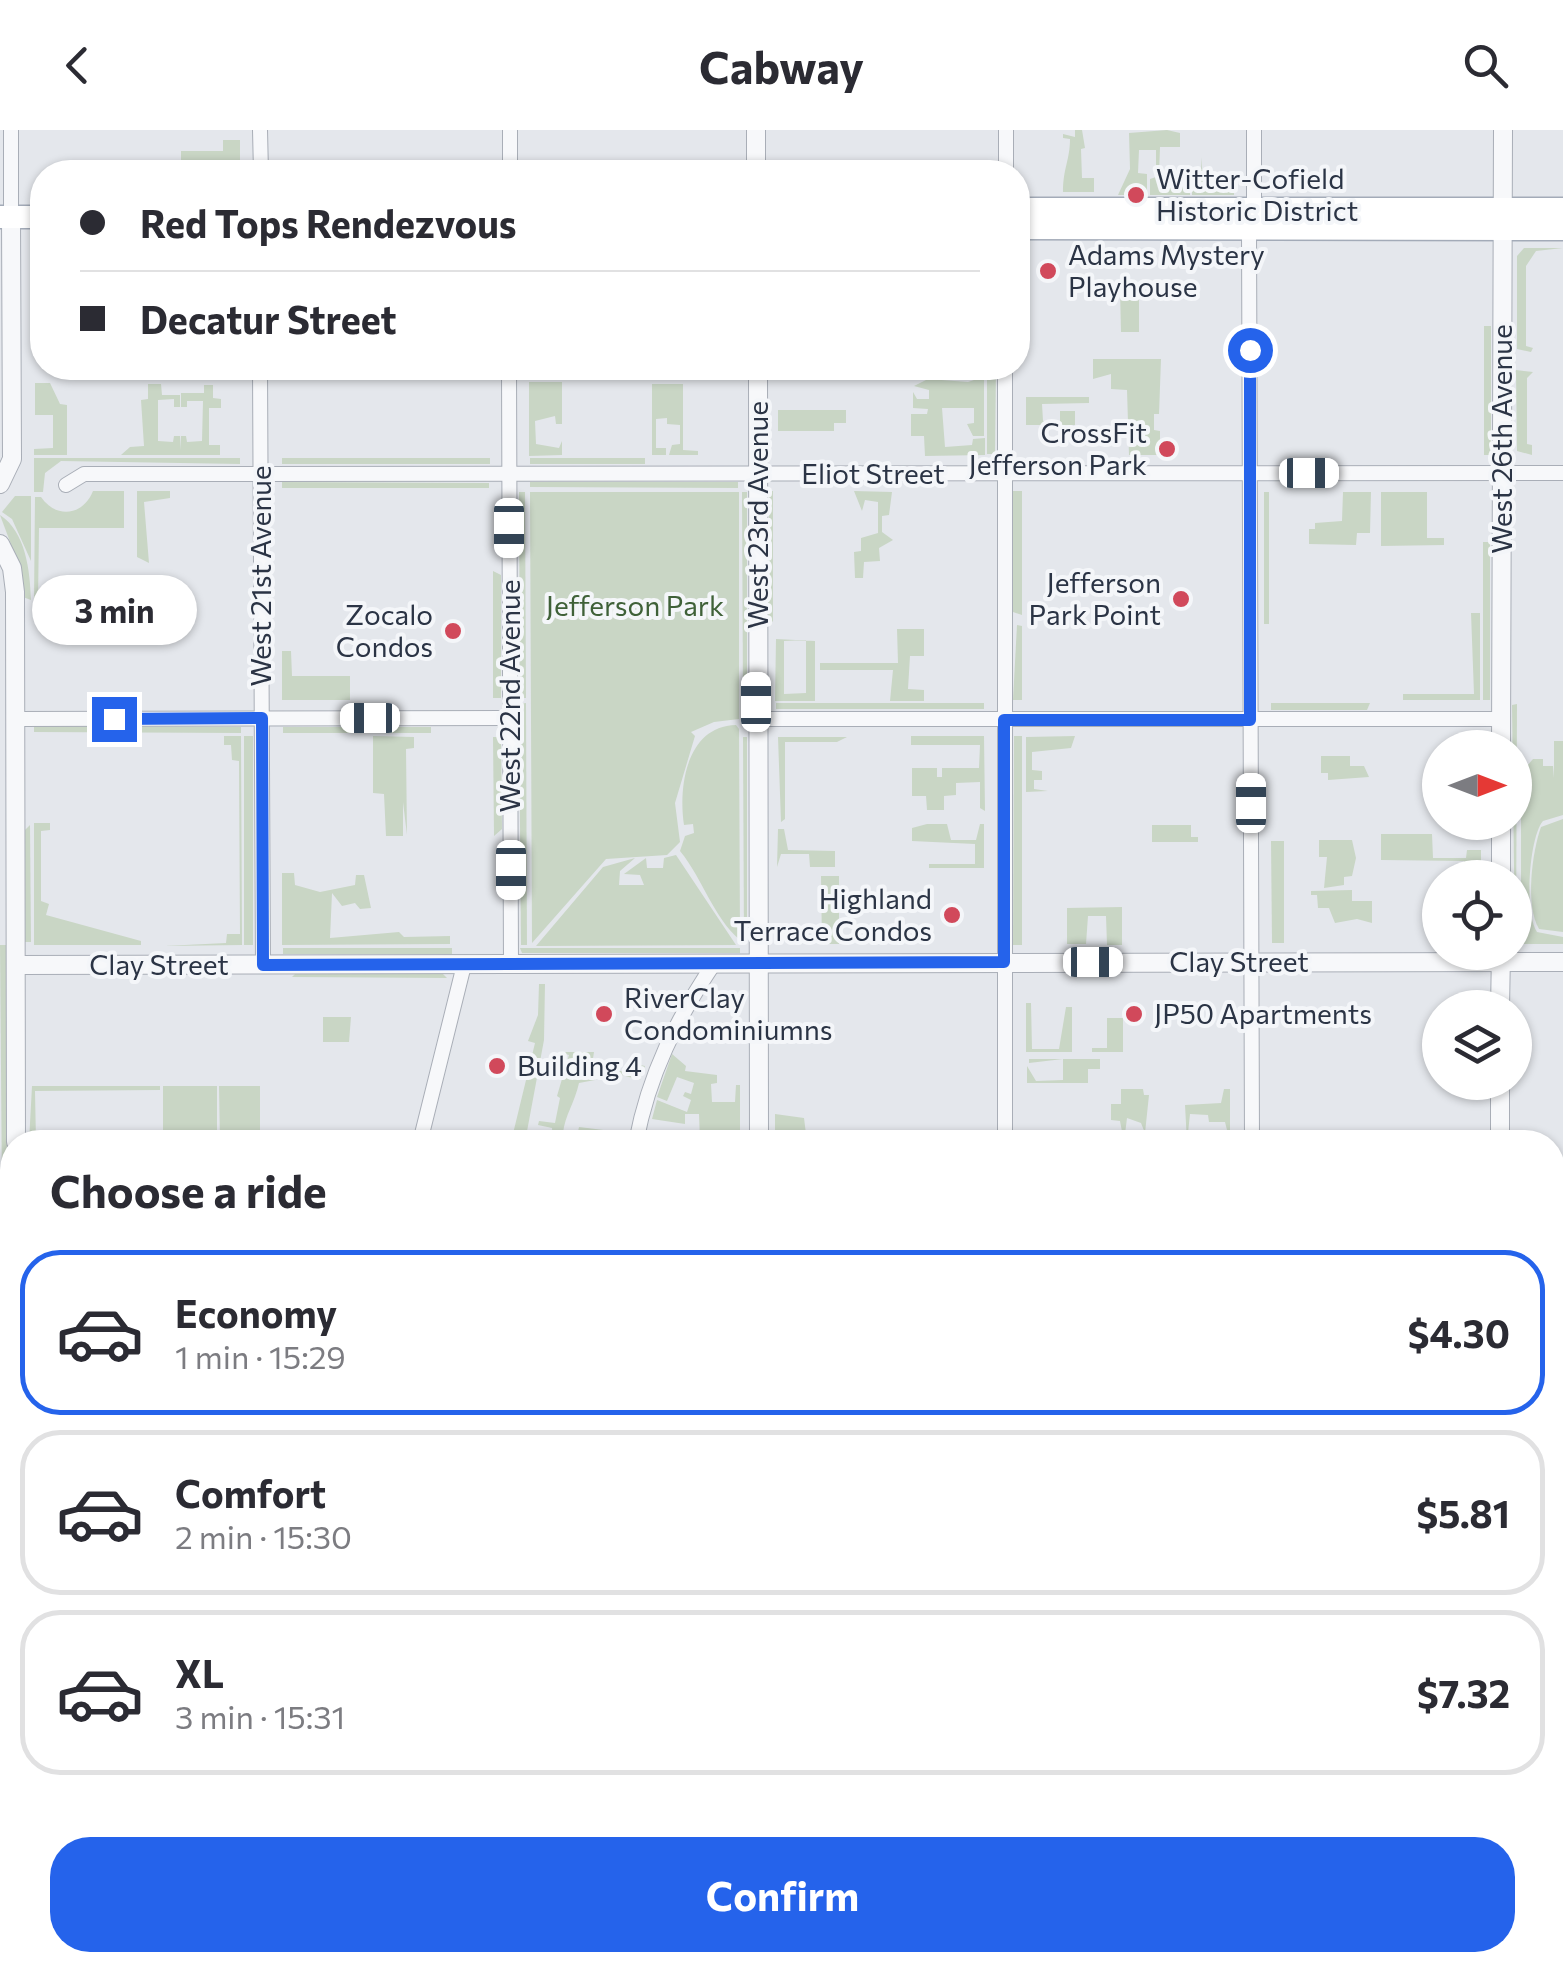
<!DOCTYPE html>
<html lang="en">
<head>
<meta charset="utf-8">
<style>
	:root { --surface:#fff; --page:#f7f7f7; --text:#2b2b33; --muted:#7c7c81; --line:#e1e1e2; --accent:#2563eb }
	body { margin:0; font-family:Commissioner,sans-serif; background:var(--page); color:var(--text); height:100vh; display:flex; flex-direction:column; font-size:38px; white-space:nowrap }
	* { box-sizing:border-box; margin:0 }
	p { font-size:32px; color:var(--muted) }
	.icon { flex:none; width:55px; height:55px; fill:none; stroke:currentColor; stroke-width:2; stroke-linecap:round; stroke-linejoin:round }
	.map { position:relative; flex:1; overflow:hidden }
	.details { position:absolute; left:0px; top:1000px; width:1565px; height:842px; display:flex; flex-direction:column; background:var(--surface); border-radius:40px 40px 0 0; box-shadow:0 2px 8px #0004 }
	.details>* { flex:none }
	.banner { position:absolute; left:30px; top:30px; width:1000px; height:220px; border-radius:40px; box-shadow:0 2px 8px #0004; display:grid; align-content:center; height:220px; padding:0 50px; background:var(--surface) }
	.needle { width:65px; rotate:90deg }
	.buttons { position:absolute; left:1422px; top:600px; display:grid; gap:20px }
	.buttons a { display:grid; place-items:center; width:110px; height:110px; border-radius:50%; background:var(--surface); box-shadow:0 2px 8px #0004; font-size:50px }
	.end { position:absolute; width:45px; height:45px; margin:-22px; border:12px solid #2563eb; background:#fff; box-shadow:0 0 0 5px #fff }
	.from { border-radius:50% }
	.bubble { position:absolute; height:70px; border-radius:35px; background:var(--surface); box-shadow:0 2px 8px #0004; font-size:32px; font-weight:700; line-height:70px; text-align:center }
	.car { position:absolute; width:30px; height:60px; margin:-30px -15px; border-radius:12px; box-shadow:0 0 8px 2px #0007; background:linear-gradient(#fff 24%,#345 0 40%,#fff 0 76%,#345 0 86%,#fff 0) }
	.banner b { display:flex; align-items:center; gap:35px; height:95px; font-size:38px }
	.banner b+b { border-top:2px solid var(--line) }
	.banner i { width:25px; height:25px; background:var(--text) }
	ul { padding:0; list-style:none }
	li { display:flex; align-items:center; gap:30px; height:165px; margin:0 20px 15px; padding:0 30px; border:5px solid var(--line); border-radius:40px }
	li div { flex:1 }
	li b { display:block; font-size:38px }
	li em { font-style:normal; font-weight:700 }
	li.current { border-color:var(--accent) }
	li>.icon { width:90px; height:90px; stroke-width:1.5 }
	h2 { padding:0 50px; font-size:45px; line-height:120px }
	.button { display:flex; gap:20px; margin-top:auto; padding:20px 50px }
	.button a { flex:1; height:115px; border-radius:40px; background:var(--accent); color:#fff; font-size:40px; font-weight:700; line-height:115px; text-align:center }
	header { display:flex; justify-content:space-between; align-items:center; height:130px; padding:0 50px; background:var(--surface); font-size:45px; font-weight:700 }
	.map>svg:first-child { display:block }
	.green { fill:#c9d6c5; fill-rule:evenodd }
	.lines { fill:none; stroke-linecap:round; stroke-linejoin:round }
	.minor-casing { stroke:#a9aeb7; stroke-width:16 }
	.tertiary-casing { stroke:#a9aeb7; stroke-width:20 }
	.primary-casing { stroke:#a3abb8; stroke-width:25 }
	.motorway-casing { stroke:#8b94a3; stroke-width:28 }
	.minor { stroke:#f7f8fa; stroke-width:14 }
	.tertiary { stroke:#f7f8fa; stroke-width:18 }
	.primary { stroke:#fff; stroke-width:22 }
	.motorway { stroke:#fff; stroke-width:25 }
	.rail-casing { stroke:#7d8696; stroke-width:8 }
	.rail { stroke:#f4f6f9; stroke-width:4; stroke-dasharray:11; stroke-linecap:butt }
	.route { stroke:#2563eb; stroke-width:12 }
	.poi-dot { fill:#d1495b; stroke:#f4f6f9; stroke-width:4 }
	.labels { text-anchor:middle; stroke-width:8; stroke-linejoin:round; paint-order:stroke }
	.poi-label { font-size:28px; fill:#2b3445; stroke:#f4f6f9; text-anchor:start }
	.street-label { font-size:28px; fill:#2b3445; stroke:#f4f6f9 }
	.park-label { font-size:28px; fill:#3f6138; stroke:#f4f6f9 }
</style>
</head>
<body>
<header><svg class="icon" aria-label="back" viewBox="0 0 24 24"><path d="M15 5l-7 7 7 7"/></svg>Cabway<svg class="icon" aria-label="search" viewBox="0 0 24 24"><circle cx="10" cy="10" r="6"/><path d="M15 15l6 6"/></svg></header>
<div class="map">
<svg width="1563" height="1841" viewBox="0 0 1563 1841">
	<rect width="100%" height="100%" fill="#e4e7ec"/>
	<!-- green -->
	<g class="green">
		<path d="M1075,0H1082L1085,18L1081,19L1082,48H1094V62H1063C1063,38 1070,30 1070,9L1063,8V4L1075,7Z"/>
		<polygon points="1167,0 1180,3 1180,17 1160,17 1159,45 1190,49 1190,65 1150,65 1150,49 1156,47 1156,20 1139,20 1138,43 1147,44 1147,65 1118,65 1130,39 1129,3"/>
		<polygon points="223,10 240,10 240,42 181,41 181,21 223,21"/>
		<polygon points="1201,27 1203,50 1234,53 1234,65 1192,65 1192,49 1201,44"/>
		<polygon points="1524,118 1563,118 1536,121 1526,136 1526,216 1533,218 1531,222 1517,219 1517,126"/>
		<polygon points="1120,159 1139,163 1139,202 1121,202"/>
		<rect x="1484" y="196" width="7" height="129"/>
		<polygon points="1093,229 1161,229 1159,284 1154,284 1154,300 1160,301 1160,325 1129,325 1127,260 1111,259 1111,244 1093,249"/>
		<polygon points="974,238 984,238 984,306 973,306 967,294 974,293 974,278 942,278 945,317 972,315 973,309 985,308 985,325 925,326 924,306 911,306 911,284 927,284 928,279 913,278 913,262 917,269 929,269 929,260 914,256 928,249 968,252 974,250"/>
		<polygon points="987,238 996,238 995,324 987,324"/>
		<polygon points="1516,240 1533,242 1527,248 1527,314 1532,315 1532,325 1517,321"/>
		<polygon points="529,252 562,252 562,294 556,294 555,286 535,291 536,314 559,318 562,311 562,325 529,326"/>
		<polygon points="35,253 50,253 60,274 67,275 67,325 34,325 34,319 53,318 53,285 35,285"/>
		<polygon points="148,254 161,254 162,265 180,265 180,277 174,277 174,269 158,270 158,311 173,312 174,306 180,306 181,320 181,306 186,306 187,312 202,311 203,271 187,271 187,277 181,277 181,263 204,263 204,255 213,255 213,268 221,269 221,278 209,278 209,315 220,315 220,325 121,325 130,317 144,316 141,270 148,269"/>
		<polygon points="652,254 683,254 683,320 698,321 698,325 669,325 672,315 680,314 680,295 667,294 667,288 656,289 656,318 666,318 666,325 652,325"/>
		<polygon points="1026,267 1089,267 1089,273 1042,274 1043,291 1060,292 1060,281 1075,281 1075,295 1026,295"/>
		<polygon points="778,280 846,280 846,293 834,293 834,301 778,301"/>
		<polygon points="34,328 240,328 240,334 61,331 45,343 43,362 34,362"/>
		<rect x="282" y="328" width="208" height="6"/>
		<rect x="530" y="328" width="115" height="6"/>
		<polygon points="282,352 489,353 489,358 282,358"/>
		<polygon points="530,352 738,352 738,358 530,357"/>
		<path d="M93,361H124V398H39L38,471H34L35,367H41C56,389 83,386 93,361Z"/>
		<polygon points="137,361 170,361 170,368 144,372 149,433 137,427"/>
		<polygon points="769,361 773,361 773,492 768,487"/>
		<polygon points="854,361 892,362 889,385 882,386 882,402 893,410 879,418 880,431 864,432 863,448 855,448 854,422 861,421 861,408 878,403 878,372 865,370 862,381"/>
		<polygon points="1013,361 1022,361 1022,485 1013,482"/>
		<polygon points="519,362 525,362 526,568 520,568"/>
		<polygon points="530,362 739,362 739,589 714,592 691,602 695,606 675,673 680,712 667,725 606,729 532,813"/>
		<polygon points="742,362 747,362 747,570 743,570"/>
		<rect x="1264" y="362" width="5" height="132"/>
		<polygon points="1343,362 1371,362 1370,403 1357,403 1356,415 1309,414 1309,399 1315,399 1315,393 1342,391"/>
		<polygon points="1381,362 1427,362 1427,408 1444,408 1444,415 1381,416"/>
		<polygon points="15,366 31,366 31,431 12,389 2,382"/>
		<path d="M0,385C26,402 30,441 31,470L23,467L21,441Z"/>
		<rect x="1483" y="412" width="7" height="158"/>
		<polygon points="493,441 501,445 501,568 493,568"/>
		<polygon points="1471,483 1480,483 1480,570 1403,570 1403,564 1474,564"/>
		<polygon points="1017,495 1022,496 1022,570 1013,570"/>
		<polygon points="897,499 924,499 924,526 910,526 908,559 924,560 924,571 890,571 893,540 820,540 820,533 898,533"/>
		<path d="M776,509L815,511V571H775ZM806,510V563L784,564V511Z"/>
		<polygon points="282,521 291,521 292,546 350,546 350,570 282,570"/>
		<polygon points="526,573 527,815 521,815 519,574"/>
		<rect x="776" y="573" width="208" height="6"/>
		<polygon points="1271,573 1370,573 1367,580 1271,580"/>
		<polygon points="1517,574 1516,816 1515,816 1512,575"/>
		<path d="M736,595L739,599L740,810C713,787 703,749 680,721L685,706L694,703L693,694L684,695C678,656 687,596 736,595Z"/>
		<polygon points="34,596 241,597 241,603 34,602"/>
		<rect x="283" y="597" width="148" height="6"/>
		<polygon points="224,606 241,606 242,815 164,816 226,813 227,804 240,804 239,631 232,630 231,615 224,615"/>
		<rect x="244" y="606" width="9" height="209"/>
		<polygon points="373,606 414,607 414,618 406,619 407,705 403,672 403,706 386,706 384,664 373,663"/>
		<polygon points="911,606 984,606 985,681 980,678 980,652 956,653 956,665 944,666 944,680 927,680 926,666 912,666 912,638 937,638 937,647 942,647 942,638 979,638 980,615 911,615"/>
		<polygon points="1014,606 1022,606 1022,815 1013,815"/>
		<polygon points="1075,606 1071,618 1032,622 1032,640 1042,641 1042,650 1034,650 1034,659 1048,661 1026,662 1026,607"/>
		<polygon points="493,607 501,607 502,699 494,706"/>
		<polygon points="743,607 747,607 747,814 744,814"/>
		<polygon points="778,607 847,607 837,612 785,612 785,689 781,692"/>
		<path d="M1554,611H1563V685L1543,691C1529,707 1524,784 1537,802L1563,807V814H1521V643L1533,629H1543V636H1553L1554,648Z"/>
		<polygon points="1321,626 1350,626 1350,636 1364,636 1369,647 1328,650 1328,643 1321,643"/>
		<path d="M1563,689V802L1539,799C1525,776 1532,722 1541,697Z"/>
		<polygon points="34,693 50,693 50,700 41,701 41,771 49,774 46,785 141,811 141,815 34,815"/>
		<polygon points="927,694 947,694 951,710 976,710 980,694 984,694 984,738 929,738 929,734 975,734 975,714 912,711 912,698"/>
		<polygon points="30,695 31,812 24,812 23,702"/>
		<polygon points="1152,695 1191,695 1191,707 1198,707 1198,712 1152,712"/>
		<polygon points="778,699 784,699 788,720 835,721 835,737 810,737 809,724 781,724 777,737"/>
		<polygon points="1381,704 1432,704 1433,728 1466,728 1467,720 1481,720 1481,743 1465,743 1464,731 1381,730"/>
		<polygon points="1319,710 1352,710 1356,728 1352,746 1344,747 1344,755 1324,758 1327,727 1319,727"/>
		<polygon points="1271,711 1284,711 1284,813 1272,813"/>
		<polygon points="676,725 736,815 536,816 603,737 635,728 620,741 619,755 644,755 640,745 624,744 646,728 647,738 663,738 664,728"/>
		<polygon points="282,743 294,743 295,755 320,762 355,755 356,745 364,745 371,778 360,779 355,773 342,776 332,763 330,808 399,802 404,807 450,806 450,814 282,815"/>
		<polygon points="821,746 839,746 839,814 822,814"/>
		<polygon points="1352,760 1352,771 1372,771 1372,793 1357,789 1335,793 1329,778 1318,778 1317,765 1311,765 1311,761"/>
		<polygon points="1122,777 1122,815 1107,815 1106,786 1088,786 1086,814 1067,814 1067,778"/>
		<polygon points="0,815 6,815 7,1056 2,1062"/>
		<rect x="283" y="818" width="169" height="6"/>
		<polygon points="520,818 740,818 740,823 522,823"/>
		<polygon points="297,842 441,842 447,848 292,847"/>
		<polygon points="539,854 545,854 544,910 525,1012 511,1012 535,913 528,911 538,885"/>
		<polygon points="1026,873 1031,873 1032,919 1059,919 1066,877 1072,877 1072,922 1026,922"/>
		<polygon points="323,887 351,887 349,912 323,912"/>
		<polygon points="1107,888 1123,888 1123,922 1092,922 1092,918 1107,918"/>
		<path d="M558,922H594L592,935L625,942L630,933L645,936L640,950L596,938L595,950L579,953C575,972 565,985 563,1003L577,1006L579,997L628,1003L626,1012H604L582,1005L581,1012H553L552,998L538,995L539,991L555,993L560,968L557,966L569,925Z"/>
		<polygon points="672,924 686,936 685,941 717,945 717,953 711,954 712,972 735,972 736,955 740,955 740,1011 700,1011 699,984 685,984 685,994 652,989 657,970 687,982 691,970 683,966 685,962 691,964 694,953 677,947 667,971 657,967"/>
		<polygon points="1029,929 1100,929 1100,939 1088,939 1088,953 1027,953 1027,936 1036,951 1063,950 1063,929 1029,933"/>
		<polygon points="32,956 160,956 160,960 35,961 36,1012 29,1012"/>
		<rect x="163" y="956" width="54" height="56"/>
		<polygon points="219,956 260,956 260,1007 228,1007 228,1012 220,1012"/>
		<polygon points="1121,959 1143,959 1144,965 1149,965 1145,1003 1141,993 1127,988 1124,1012 1120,991 1111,990 1111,974 1121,974"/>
		<polygon points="1224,959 1230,959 1230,1012 1225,992 1209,992 1208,985 1190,984 1187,1012 1185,975 1221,973"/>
		<polygon points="775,984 804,988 807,1012 775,1012"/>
		<polygon points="0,1251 12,1253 12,1594 0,1593"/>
		<polygon points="0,1628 12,1630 12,1719 0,1717"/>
		<polygon points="1553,1708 1563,1713 1563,1841 1462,1841 1454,1830 1552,1830"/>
		<polygon points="0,1721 12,1722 12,1830 468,1830 471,1841 0,1841"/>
		<polygon points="487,1830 590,1830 599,1841 493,1841"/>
		<polygon points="645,1830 749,1830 755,1841 655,1841"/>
	</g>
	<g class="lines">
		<defs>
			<g id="minor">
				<polyline points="260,0 261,42"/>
				<polyline points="510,0 510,42"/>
				<polyline points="1254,0 1254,79"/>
				<polyline points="1006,42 1006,0"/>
				<polyline points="11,87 11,0"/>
				<polyline points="1249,99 1252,1012"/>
				<polyline points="260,238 263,835"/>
				<polyline points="509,238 511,835"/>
				<polyline points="66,355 84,344 1563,343"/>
				<polyline points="15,589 510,588"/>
				<polyline points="757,589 1501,589"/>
				<polyline points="420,1012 464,835"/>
				<path d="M636,1012C649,944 676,890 715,832"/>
				<polyline points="1005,1012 1005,238"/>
				<polyline points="1552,1050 1563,1050"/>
				<polyline points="1552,1266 1563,1266"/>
			</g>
			<g id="tertiary">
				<polyline points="756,0 756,42"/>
				<polyline points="758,238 759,1012"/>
				<polyline points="0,354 12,329 11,87"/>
				<polyline points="0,414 12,438 15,462 16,1012"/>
				<polyline points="1501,618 1503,0"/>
				<polyline points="1501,748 1501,692"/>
				<polyline points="16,835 1563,832"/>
				<polyline points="1500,878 1501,823"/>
				<polyline points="1500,1012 1500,952"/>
				<polyline points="0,1081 12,1081"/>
				<polyline points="1552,1581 1563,1581"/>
				<polyline points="966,1830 972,1841"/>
			</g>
			<g id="primary">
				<polyline points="1018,79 1563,79"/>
				<polyline points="0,87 42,87"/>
				<polyline points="1018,98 1563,99"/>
			</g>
			<g id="motorway">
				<polyline points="0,1127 12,1094"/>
				<polyline points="0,1152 12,1154"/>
				<polyline points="0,1186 12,1188"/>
				<polyline points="0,1224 12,1226"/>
				<polyline points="1552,1697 1563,1701"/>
				<polyline points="1294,1830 1300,1841"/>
				<polyline points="1337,1830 1348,1841"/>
				<polyline points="1384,1830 1395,1841"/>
				<polyline points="1442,1830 1450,1841"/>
			</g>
		</defs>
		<!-- minor casing -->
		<use href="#minor" class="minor-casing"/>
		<!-- tertiary casing -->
		<use href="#tertiary" class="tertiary-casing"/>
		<!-- primary casing -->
		<use href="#primary" class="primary-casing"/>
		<!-- motorway casing -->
		<use href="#motorway" class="motorway-casing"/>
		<!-- minor -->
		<use href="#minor" class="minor"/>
		<!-- tertiary -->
		<use href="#tertiary" class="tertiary"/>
		<!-- primary -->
		<use href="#primary" class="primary"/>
		<!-- motorway -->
		<use href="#motorway" class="motorway"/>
		<defs>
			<g id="rail">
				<polyline points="0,1563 12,1563"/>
				<polyline points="687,1830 697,1841"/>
			</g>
		</defs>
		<!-- rail casing -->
		<use href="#rail" class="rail-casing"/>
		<!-- rail -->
		<use href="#rail" class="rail"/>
	</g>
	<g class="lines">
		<!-- route -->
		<polyline class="route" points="114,589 262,588 263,835 1004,832 1004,590 1250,590 1250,220"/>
	</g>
	<!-- markers -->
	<g class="poi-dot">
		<circle cx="1136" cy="65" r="10"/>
		<circle cx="1048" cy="141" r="10"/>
		<circle cx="1167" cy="319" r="10"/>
		<circle cx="1181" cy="469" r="10"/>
		<circle cx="453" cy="501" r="10"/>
		<circle cx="952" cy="785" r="10"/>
		<circle cx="604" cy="884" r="10"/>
		<circle cx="1134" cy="884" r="10"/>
		<circle cx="497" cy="936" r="10"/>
	</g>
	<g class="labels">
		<!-- poi labels -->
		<g class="poi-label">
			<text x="1156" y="59">Witter-Cofield<tspan x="1156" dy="32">Historic District</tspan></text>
			<text x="1068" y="135">Adams Mystery<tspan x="1068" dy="32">Playhouse</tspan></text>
			<text x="1147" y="313" text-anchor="end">CrossFit<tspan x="1147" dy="32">Jefferson Park</tspan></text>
			<text x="1161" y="463" text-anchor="end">Jefferson<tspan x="1161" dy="32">Park Point</tspan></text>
			<text x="433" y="495" text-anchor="end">Zocalo<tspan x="433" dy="32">Condos</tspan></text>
			<text x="932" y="779" text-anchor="end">Highland<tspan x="932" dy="32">Terrace Condos</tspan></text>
			<text x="624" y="878">RiverClay<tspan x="624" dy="32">Condominiumns</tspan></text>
			<text x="1154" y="894">JP50 Apartments</text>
			<text x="517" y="946">Building 4</text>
		</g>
		<!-- street labels -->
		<g class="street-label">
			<text transform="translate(1502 309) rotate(-90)" y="10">West 26th Avenue</text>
			<text x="873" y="354">Eliot Street</text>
			<text transform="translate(758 385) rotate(-90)" y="10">West 23rd Avenue</text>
			<text transform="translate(261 446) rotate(-90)" y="10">West 21st Avenue</text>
			<text transform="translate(510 566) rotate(-90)" y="10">West 22nd Avenue</text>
			<text x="1239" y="842">Clay Street</text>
			<text x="159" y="845">Clay Street</text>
		</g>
		<!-- park labels -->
		<g class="park-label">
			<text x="635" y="486">Jefferson Park</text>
		</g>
	</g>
</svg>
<div class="buttons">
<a><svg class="needle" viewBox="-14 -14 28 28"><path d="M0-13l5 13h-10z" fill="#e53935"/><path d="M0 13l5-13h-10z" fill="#7c7c81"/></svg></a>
<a><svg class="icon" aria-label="locate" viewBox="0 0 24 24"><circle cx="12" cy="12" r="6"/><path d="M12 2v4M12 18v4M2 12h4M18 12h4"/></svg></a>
<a><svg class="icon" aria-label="layers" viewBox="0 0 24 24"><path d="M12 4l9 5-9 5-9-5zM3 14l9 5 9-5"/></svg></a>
</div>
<i class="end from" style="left:1250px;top:220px"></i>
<i class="end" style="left:114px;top:589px"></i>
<div class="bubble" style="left:32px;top:445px;width:165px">3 min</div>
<i class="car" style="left:1309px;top:343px;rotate:90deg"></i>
<i class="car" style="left:509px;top:398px;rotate:180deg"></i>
<i class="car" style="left:756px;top:572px;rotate:0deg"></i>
<i class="car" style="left:370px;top:588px;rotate:270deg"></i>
<i class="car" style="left:1251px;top:673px;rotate:0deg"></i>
<i class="car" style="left:511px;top:740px;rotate:180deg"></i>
<i class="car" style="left:1093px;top:832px;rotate:90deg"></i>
<div class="banner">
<b><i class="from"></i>Red Tops Rendezvous</b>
<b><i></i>Decatur Street</b>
</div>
<section class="details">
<h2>Choose a ride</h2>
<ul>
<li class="current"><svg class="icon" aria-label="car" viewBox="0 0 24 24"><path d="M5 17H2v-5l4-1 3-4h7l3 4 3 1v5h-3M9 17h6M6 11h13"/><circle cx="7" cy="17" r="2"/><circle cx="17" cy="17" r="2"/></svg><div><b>Economy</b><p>1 min · 15:29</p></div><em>$4.30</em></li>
<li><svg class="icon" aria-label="car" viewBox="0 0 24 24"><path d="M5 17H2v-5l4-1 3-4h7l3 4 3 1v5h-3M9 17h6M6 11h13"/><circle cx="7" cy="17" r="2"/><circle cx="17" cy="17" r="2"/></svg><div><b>Comfort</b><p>2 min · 15:30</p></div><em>$5.81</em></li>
<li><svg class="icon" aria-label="car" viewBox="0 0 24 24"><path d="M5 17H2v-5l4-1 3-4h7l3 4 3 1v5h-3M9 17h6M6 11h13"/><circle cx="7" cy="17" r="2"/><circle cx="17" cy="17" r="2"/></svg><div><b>XL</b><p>3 min · 15:31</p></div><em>$7.32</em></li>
</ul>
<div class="button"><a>Confirm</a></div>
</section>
</div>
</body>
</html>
